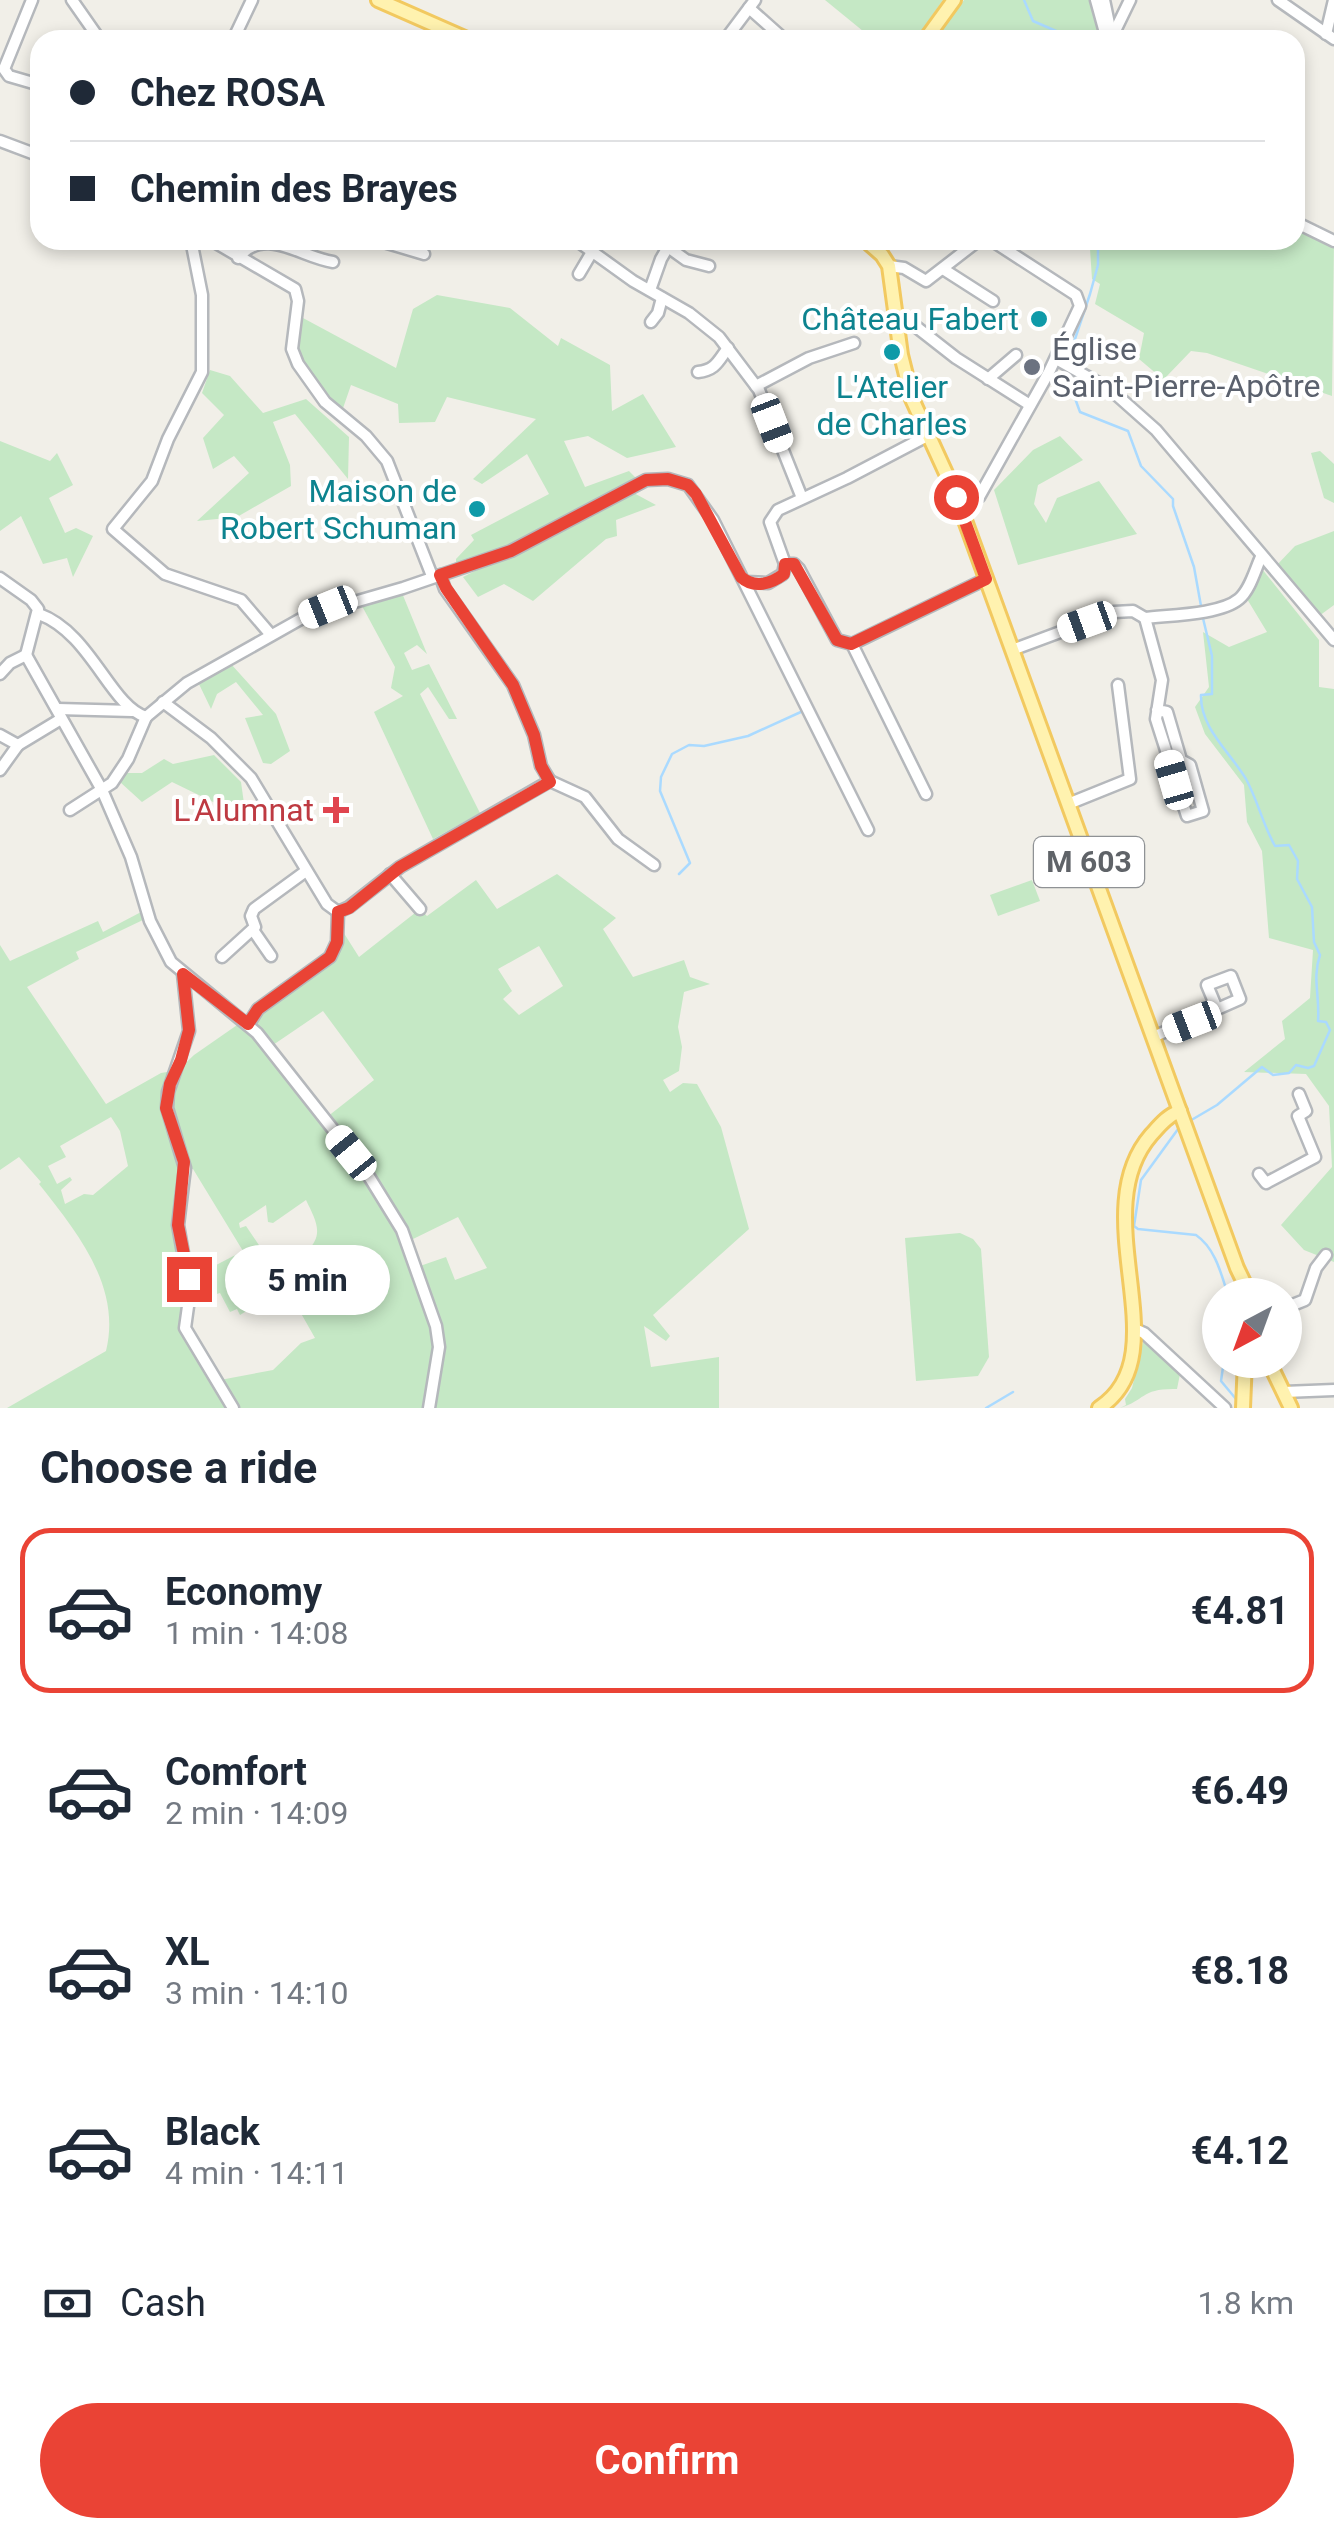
<!DOCTYPE html>
<html lang="en">
<head>
<meta charset="utf-8">
<style>
	:root { --surface:#fff; --page:#f2f2f3; --text:#1f2937; --muted:#747a83; --line:#e0e1e3; --accent:#ea4335 }
	body { margin:0; font-family:Roboto,sans-serif; background:var(--page); color:var(--text); height:100vh; display:flex; flex-direction:column; font-size:38px; white-space:nowrap }
	* { box-sizing:border-box; margin:0 }
	p { font-size:32px; color:var(--muted) }
	.icon { flex:none; width:55px; height:55px; fill:none; stroke:currentColor; stroke-width:2; stroke-linecap:round; stroke-linejoin:round }
	.map { position:relative; height:1408px; overflow:hidden }
	.sheet { display:flex; flex-direction:column; background:var(--surface); flex:1 }
	.sheet>* { flex:none }
	.guide { position:absolute; left:30px; top:30px; width:1275px; height:220px; border-radius:30px; box-shadow:0 5px 15px #0003; display:grid; align-content:center; height:220px; padding:0 40px; background:var(--surface) }
	.needle { width:65px; rotate:221deg }
	.fabs { position:absolute; left:1202px; top:1278px; display:grid; gap:20px }
	.fabs a { display:grid; place-items:center; width:100px; height:100px; border-radius:50%; background:var(--surface); box-shadow:0 5px 15px #0003; font-size:50px }
	.end { position:absolute; width:45px; height:45px; margin:-22px; border:12px solid #ea4335; background:#fff; box-shadow:0 0 0 5px #fff }
	.from { border-radius:50% }
	.bubble { position:absolute; height:70px; border-radius:35px; background:var(--surface); box-shadow:0 5px 15px #0003; font-size:32px; font-weight:700; line-height:70px; text-align:center }
	.car { position:absolute; width:30px; height:60px; margin:-30px -15px; border-radius:12px; box-shadow:0 0 8px 2px #0007; background:linear-gradient(#fff 24%,#345 0 40%,#fff 0 76%,#345 0 86%,#fff 0) }
	.guide b { display:flex; align-items:center; gap:35px; height:95px; font-size:38px }
	.guide b+b { border-top:2px solid var(--line) }
	.guide i { width:25px; height:25px; background:var(--text) }
	ul { padding:0; list-style:none }
	li { display:flex; align-items:center; gap:30px; height:165px; margin:0 20px 15px; padding:0 20px; border:5px solid transparent; border-radius:30px }
	li div { flex:1 }
	li b { display:block; font-size:38px }
	li em { font-style:normal; font-weight:700 }
	li.on { border-color:var(--accent) }
	li>.icon { width:90px; height:90px; stroke-width:1.5 }
	h2 { padding:0 40px; font-size:45px; line-height:120px }
	.pay { display:flex; align-items:center; gap:25px; height:110px; padding:0 40px; font-size:38px }
	.pay p { margin-inline-start:auto }
	.primary-button { display:flex; gap:20px; margin-top:auto; padding:20px 40px }
	.primary-button a { flex:1; height:115px; border-radius:60px; background:var(--accent); color:#fff; font-size:40px; font-weight:700; line-height:115px; text-align:center }
	.map>svg:first-child { display:block }
	.green { fill:#c5e8c5; fill-rule:evenodd }
	.lines { fill:none; stroke-linecap:round; stroke-linejoin:round }
	.stream { stroke:#aadaff; stroke-width:2.5 }
	.minor-casing { stroke:#b5b8bc; stroke-width:15 }
	.major-casing { stroke:#f2c960; stroke-width:18 }
	.minor { stroke:#fff; stroke-width:10 }
	.major { stroke:#fff2af; stroke-width:12 }
	.route { stroke:#ea4335; stroke-width:12 }
	.culture-dot { fill:#0f9aa8; stroke:#fff; stroke-width:4 }
	.worship-dot { fill:#6b7280; stroke:#fff; stroke-width:4 }
	.health-dot { fill:#e0444e; stroke:#fff; stroke-width:4 }
	.labels { text-anchor:middle; stroke-width:8; stroke-linejoin:round; paint-order:stroke }
	.shield { fill:#fff; stroke:#8f9295; stroke-width:2.5 }
	.shield-label { font-size:30px; font-weight:bold; fill:#5f6368 }
	.culture-label { font-size:32px; fill:#0d838f; stroke:#fff; text-anchor:end }
	.worship-label { font-size:32px; fill:#5b616d; stroke:#fff; text-anchor:start }
	.health-label { font-size:32px; fill:#be3a42; stroke:#fff; text-anchor:end }
</style>
</head>
<body>
<div class="map">
<svg width="1334" height="1408" viewBox="0 0 1334 1408">
	<rect width="100%" height="100%" fill="#f1efe8"/>
	<!-- green -->
	<g class="green">
		<polygon points="825,0 943,0 915,40 874,40"/>
		<polygon points="964,0 1089,0 1101,40 934,40"/>
		<polygon points="1295,222 1334,241 1332,396 1207,353 1191,351 1166,377 1165,381 1139,359 1144,333 1095,304 1100,284 1092,279 1090,249 1078,240 1295,240"/>
		<polygon points="437,295 510,308 558,346 561,338 610,365 612,411 643,394 676,447 627,458 588,436 564,441 585,487 629,471 638,480 510,547 456,566 456,559 474,540 471,535 549,494 527,454 482,484 473,479 536,419 447,397 435,422 399,423 398,404 351,385 341,414 313,381 297,348 303,318 396,368 413,309"/>
		<polygon points="210,370 230,376 263,413 306,399 349,437 348,479 295,414 273,422 290,465 291,486 237,517 197,521 249,473 234,456 213,469 203,438 224,415 202,393"/>
		<polygon points="1060,436 1083,460 1038,485 1034,504 1046,523 1057,498 1099,481 1137,534 1018,565 994,490 1033,450"/>
		<polygon points="0,441 50,461 57,453 73,485 49,498 65,533 76,528 93,536 73,577 67,558 43,564 21,516 0,531"/>
		<polygon points="1320,451 1334,464 1334,503 1324,498 1311,453"/>
		<polygon points="632,492 656,505 616,520 617,536 606,539 533,601 504,584 478,597 463,577"/>
		<polygon points="1334,531 1334,605 1319,616 1276,566 1295,546"/>
		<polygon points="1258,564 1319,640 1319,687 1334,689 1334,1262 1304,1250 1281,1225 1332,1167 1329,1106 1306,1074 1244,1072 1285,1039 1282,1021 1310,998 1313,950 1269,938 1262,851 1247,822 1244,785 1205,734 1195,707 1209,687 1203,632 1229,647 1267,632 1244,594"/>
		<polygon points="402,593 427,654 417,645 404,653 412,670 429,664 457,719 449,719 428,687 420,694 480,813 433,839 374,712 403,696 391,688 395,667 362,606"/>
		<polygon points="231,664 276,714 290,751 271,764 263,763 245,718 263,715 236,682 217,694 211,709 198,682"/>
		<polygon points="214,755 241,782 246,818 172,782 142,802 120,782 126,773 142,773 164,759 173,764"/>
		<path d="M557,874L616,918L603,929L633,977L684,960L690,977L710,984L684,992L678,1027L682,1047L679,1071L663,1080L670,1092L683,1083L697,1084L721,1127L749,1229L653,1315L670,1336L666,1341L644,1326L651,1367L719,1357V1408H7L106,1351C122,1286 76,1231 39,1184L41,1182L19,1157L0,1170V945L10,961L98,921L103,932L143,911L145,919L76,952L79,959L27,987L106,1104L161,1073L167,1072V1081L194,1055L240,1023L327,1117L374,1080L323,1011L273,1045L252,1018L320,963L335,962L340,927L359,957L420,909L427,916L476,880L497,909ZM539,946L563,986L519,1015L503,999L512,991L498,969ZM111,1117L120,1131L128,1166L93,1195L84,1194L65,1204L61,1190L72,1180L70,1177L57,1184L48,1166L66,1157L60,1146ZM185,1168L193,1169L243,1251L197,1275L207,1297L220,1293L230,1312L237,1309L240,1315L286,1287L315,1338L301,1343L273,1370L220,1380L190,1326L177,1209ZM306,1200C316,1221 325,1235 306,1252L311,1264L284,1282L246,1226L240,1228L239,1223L266,1205L268,1222L273,1223ZM458,1217L487,1268L455,1280L446,1257L420,1266L411,1240Z"/>
		<polygon points="1032,880 1040,901 998,916 990,895"/>
		<polygon points="960,1233 973,1239 981,1249 989,1357 978,1376 916,1381 905,1238"/>
		<path d="M1143,1342L1180,1374L1177,1389C1141,1388 1146,1400 1120,1408L1126,1405L1125,1399L1132,1388Z"/>
	</g>
	<g class="lines">
		<!-- stream -->
		<g class="stream">
			<polyline points="1024,0 1033,21 1063,34 1066,40"/>
			<polyline points="1068,360 1090,294 1098,265 1098,240"/>
			<polyline points="1065,371 1080,412 1128,431 1141,466 1173,499 1173,506 1194,567 1201,606"/>
			<polyline points="679,874 690,863 660,791 661,777 672,754 689,745 704,746 748,736 803,711"/>
			<path d="M1188,1122L1217,1105L1262,1067L1273,1075L1289,1073L1296,1065L1308,1068L1314,1066L1330,1030L1326,1022L1318,1021C1320,996 1312,978 1320,955L1314,942L1312,907L1297,879L1298,861L1289,845L1275,846C1263,825 1258,801 1246,779C1230,752 1200,728 1201,695L1212,694V656L1202,614"/>
			<path d="M1181,1125L1141,1180L1134,1226L1138,1229L1196,1235C1215,1248 1221,1273 1228,1295"/>
			<polyline points="1224,1360 1221,1381 1236,1399"/>
			<polyline points="986,1408 1013,1392"/>
		</g>
		<defs>
			<g id="minor">
				<polyline points="32,0 4,69 9,76 40,85"/>
				<polyline points="72,0 100,40"/>
				<polyline points="1096,0 1107,40"/>
				<polyline points="1104,0 1112,38"/>
				<polyline points="1278,0 1334,39"/>
				<polyline points="749,8 785,40"/>
				<polyline points="1326,34 1334,0"/>
				<polyline points="1112,37 1130,0"/>
				<polyline points="233,40 252,0"/>
				<polyline points="725,40 755,0"/>
				<polyline points="0,141 40,156"/>
				<polyline points="1295,222 1334,241"/>
				<polyline points="191,240 202,295 202,372 168,439 152,481 113,529 165,574 241,600 271,635"/>
				<polyline points="211,240 295,289 298,301 292,349 298,364 325,402 366,436 387,461 432,576"/>
				<polyline points="377,240 424,254"/>
				<polyline points="576,240 633,281 689,313 719,337 759,390 802,498"/>
				<polyline points="668,247 686,260 709,266"/>
				<path d="M238,258C265,225 300,257 333,262"/>
				<polyline points="889,266 904,268 926,281 979,240"/>
				<polyline points="943,269 993,301"/>
				<polyline points="579,274 592,252"/>
				<polyline points="650,290 661,259 672,240"/>
				<polyline points="651,322 658,313 662,298"/>
				<polyline points="897,322 910,322 956,358 1030,405"/>
				<polyline points="1056,359 1111,390 1156,430 1334,640"/>
				<path d="M698,372C716,370 718,361 728,348"/>
				<polyline points="988,379 1016,355"/>
				<polyline points="756,386 809,358 854,343"/>
				<polyline points="959,506 979,497 1049,372 1080,306 1076,295 991,240"/>
				<polyline points="785,564 794,564 799,569 837,640 852,644"/>
				<polyline points="440,575 445,589 513,685 534,735 541,766 550,781"/>
				<polyline points="0,578 31,600 38,609 26,655"/>
				<polyline points="746,582 768,583 783,574 785,564 770,522 778,510 847,478 929,435"/>
				<path d="M39,614C91,633 110,706 146,717"/>
				<polyline points="1145,618 1162,680 1156,719 1187,816 1203,811 1190,765 1181,760 1167,712 1157,710"/>
				<path d="M1145,618C1169,615 1220,615 1239,599C1250,590 1255,570 1261,557"/>
				<polyline points="852,644 926,794"/>
				<polyline points="852,644 986,579"/>
				<polyline points="1012,650 1114,612 1133,611 1145,618"/>
				<polyline points="26,655 102,790 131,857 150,921 171,962 257,1033 365,1170 402,1230 436,1326 439,1347 429,1408"/>
				<polyline points="0,674 10,663 26,655"/>
				<polyline points="163,702 211,738 251,778 327,904 338,912"/>
				<polyline points="58,709 132,711"/>
				<polyline points="146,717 187,683 306,616 403,588 511,551 646,480 668,479 688,485 713,520 868,830"/>
				<polyline points="0,735 18,745 61,719"/>
				<polyline points="0,770 18,745"/>
				<polyline points="550,781 585,797 618,839 654,865"/>
				<polyline points="1068,804 1130,779 1118,685"/>
				<polyline points="70,810 112,783 128,759 146,717"/>
				<polyline points="390,874 420,909"/>
				<polyline points="338,912 349,907 400,867 550,781"/>
				<polyline points="253,930 271,956"/>
				<polyline points="222,957 255,927 251,916 254,909 306,871"/>
				<polyline points="183,974 189,1031 168,1092 167,1108 185,1168 178,1225 190,1292 185,1328 233,1408"/>
				<polyline points="248,1025 258,1009 330,957 337,942 338,912"/>
				<polyline points="1153,1037 1240,999 1231,976 1207,985 1217,1009"/>
				<polyline points="1259,1174 1266,1183 1315,1157 1298,1116 1306,1111 1299,1094"/>
				<polyline points="1285,1308 1305,1300 1316,1268 1326,1255"/>
				<polyline points="1135,1329 1144,1333 1225,1408"/>
				<polyline points="1284,1392 1334,1390"/>
			</g>
			<g id="major">
				<polyline points="378,0 469,40"/>
				<polyline points="925,40 954,0"/>
				<polyline points="865,240 882,255 889,266 901,355 912,399 955,493 1237,1268 1250,1295"/>
				<polyline points="1268,1360 1291,1408"/>
				<path d="M1099,1408C1182,1354 1082,1215 1151,1135C1160,1125 1167,1116 1180,1111"/>
				<polyline points="1243,1408 1245,1360"/>
			</g>
		</defs>
		<!-- minor casing -->
		<use href="#minor" class="minor-casing"/>
		<!-- major casing -->
		<use href="#major" class="major-casing"/>
		<!-- minor -->
		<use href="#minor" class="minor"/>
		<!-- major -->
		<use href="#major" class="major"/>
	</g>
	<g class="lines">
		<!-- route -->
		<path class="route" d="M189,1279L178,1225L184,1162L166,1108L170,1084L181,1060L189,1030L183,974L248,1024L258,1009L330,957L337,942L338,912L349,908L400,867L550,782L541,766L534,735L513,685L446,588L440,575L511,551L646,480L668,479L688,485L696,494L741,577C754,589 771,584 784,574L785,564H794L837,640L851,644L986,579L956,497"/>
	</g>
	<!-- markers -->
	<g class="culture-dot">
		<circle cx="1039" cy="319" r="10"/>
		<circle cx="892" cy="352" r="10"/>
		<circle cx="477" cy="509" r="10"/>
	</g>
	<circle class="worship-dot" cx="1032" cy="367" r="10"/>
	<path class="health-dot" d="M331 795h10v10h10v10h-10v10h-10v-10h-10v-10h10z"/>
	<g class="labels">
		<!-- shield labels -->
		<rect class="shield" x="1034" y="837" width="110" height="50" rx="8"/>
		<g class="shield-label">
			<text x="1089" y="872">M 603</text>
		</g>
		<!-- culture labels -->
		<g class="culture-label">
			<text x="1019" y="330">Château Fabert</text>
			<text x="892" y="398" text-anchor="middle">L'Atelier<tspan x="892" dy="37">de Charles</tspan></text>
			<text x="457" y="502">Maison de<tspan x="457" dy="37">Robert Schuman</tspan></text>
		</g>
		<!-- worship labels -->
		<g class="worship-label">
			<text x="1052" y="360">Église<tspan x="1052" dy="37">Saint-Pierre-Apôtre</tspan></text>
		</g>
		<!-- health labels -->
		<g class="health-label">
			<text x="314" y="821">L'Alumnat</text>
		</g>
	</g>
</svg>
<div class="fabs">
<a><svg class="needle" viewBox="-14 -14 28 28"><path d="M0-13l5 13h-10z" fill="#e53935"/><path d="M0 13l5-13h-10z" fill="#747a83"/></svg></a>
</div>
<i class="end from" style="left:956px;top:497px"></i>
<i class="end" style="left:189px;top:1279px"></i>
<div class="bubble" style="left:225px;top:1245px;width:165px">5 min</div>
<i class="car" style="left:772px;top:423px;rotate:159deg"></i>
<i class="car" style="left:328px;top:607px;rotate:248deg"></i>
<i class="car" style="left:1087px;top:622px;rotate:250deg"></i>
<i class="car" style="left:1174px;top:780px;rotate:344deg"></i>
<i class="car" style="left:1192px;top:1022px;rotate:249deg"></i>
<i class="car" style="left:351px;top:1153px;rotate:321deg"></i>
<div class="guide">
<b><i class="from"></i>Chez ROSA</b>
<b><i></i>Chemin des Brayes</b>
</div>
</div>
<section class="sheet">
<h2>Choose a ride</h2>
<ul>
<li class="on"><svg class="icon" aria-label="car" viewBox="0 0 24 24"><path d="M5 17H2v-5l4-1 3-4h7l3 4 3 1v5h-3M9 17h6M6 11h13"/><circle cx="7" cy="17" r="2"/><circle cx="17" cy="17" r="2"/></svg><div><b>Economy</b><p>1 min · 14:08</p></div><em>€4.81</em></li>
<li><svg class="icon" aria-label="car" viewBox="0 0 24 24"><path d="M5 17H2v-5l4-1 3-4h7l3 4 3 1v5h-3M9 17h6M6 11h13"/><circle cx="7" cy="17" r="2"/><circle cx="17" cy="17" r="2"/></svg><div><b>Comfort</b><p>2 min · 14:09</p></div><em>€6.49</em></li>
<li><svg class="icon" aria-label="car" viewBox="0 0 24 24"><path d="M5 17H2v-5l4-1 3-4h7l3 4 3 1v5h-3M9 17h6M6 11h13"/><circle cx="7" cy="17" r="2"/><circle cx="17" cy="17" r="2"/></svg><div><b>XL</b><p>3 min · 14:10</p></div><em>€8.18</em></li>
<li><svg class="icon" aria-label="car" viewBox="0 0 24 24"><path d="M5 17H2v-5l4-1 3-4h7l3 4 3 1v5h-3M9 17h6M6 11h13"/><circle cx="7" cy="17" r="2"/><circle cx="17" cy="17" r="2"/></svg><div><b>Black</b><p>4 min · 14:11</p></div><em>€4.12</em></li>
</ul>
<div class="pay"><svg class="icon" aria-label="cash" viewBox="0 0 24 24"><path d="M3 7h18v10H3z"/><circle cx="12" cy="12" r="2"/></svg>Cash<p>1.8 km</p></div>
<div class="primary-button"><a>Confirm</a></div>
</section>
</body>
</html>
